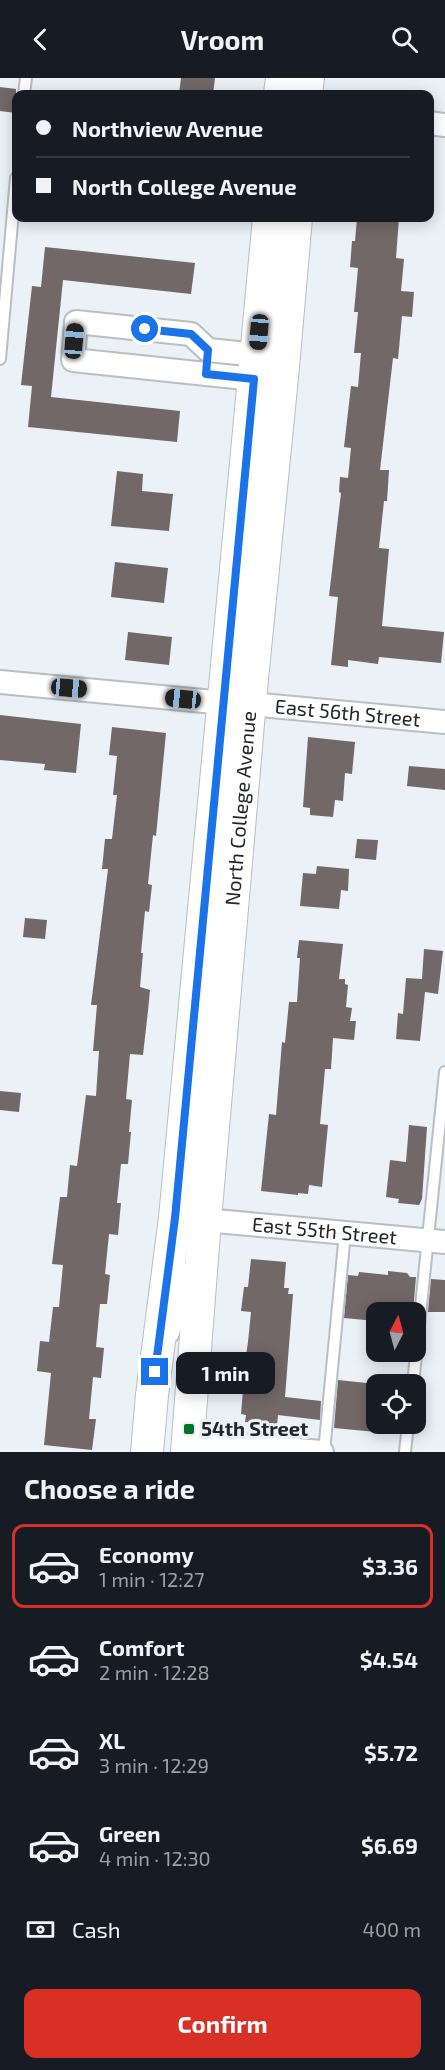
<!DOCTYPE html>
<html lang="en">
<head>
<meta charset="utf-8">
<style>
	:root { --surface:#171b24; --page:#242831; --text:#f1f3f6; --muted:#9ea1a6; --line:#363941; --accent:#d93025 }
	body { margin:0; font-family:"Exo 2",sans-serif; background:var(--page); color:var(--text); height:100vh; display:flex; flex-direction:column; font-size:22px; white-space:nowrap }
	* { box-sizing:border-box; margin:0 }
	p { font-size:20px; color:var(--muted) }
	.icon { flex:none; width:33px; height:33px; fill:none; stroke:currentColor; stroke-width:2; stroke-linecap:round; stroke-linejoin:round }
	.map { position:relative; height:1374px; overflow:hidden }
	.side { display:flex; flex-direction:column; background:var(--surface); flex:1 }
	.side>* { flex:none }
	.top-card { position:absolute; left:12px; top:12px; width:422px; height:132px; border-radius:12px; box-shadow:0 3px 15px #0003; display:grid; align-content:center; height:132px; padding:0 24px; background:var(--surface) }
	.needle { width:39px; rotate:6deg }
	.fabs { position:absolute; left:366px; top:1224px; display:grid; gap:12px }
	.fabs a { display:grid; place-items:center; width:60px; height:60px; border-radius:12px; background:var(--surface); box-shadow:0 3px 15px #0003; font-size:30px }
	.end { position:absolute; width:27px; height:27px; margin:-14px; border:8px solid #1a73e8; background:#fff; box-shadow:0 0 0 3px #fff }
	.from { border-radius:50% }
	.bubble { position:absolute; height:42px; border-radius:12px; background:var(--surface); box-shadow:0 3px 15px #0003; font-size:20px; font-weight:700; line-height:42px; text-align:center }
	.car { position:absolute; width:18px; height:36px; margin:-18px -9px; border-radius:8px; box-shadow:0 0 4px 2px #0007; background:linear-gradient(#222 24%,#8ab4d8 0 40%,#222 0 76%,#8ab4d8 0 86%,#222 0) }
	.top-card b { display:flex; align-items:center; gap:21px; height:57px; font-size:22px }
	.top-card b+b { border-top:2px solid var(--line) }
	.top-card i { width:15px; height:15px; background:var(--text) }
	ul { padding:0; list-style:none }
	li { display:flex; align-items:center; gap:18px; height:84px; margin:0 12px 9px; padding:0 12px; border:3px solid transparent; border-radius:12px }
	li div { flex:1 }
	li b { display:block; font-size:22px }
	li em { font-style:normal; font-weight:700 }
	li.on { border-color:var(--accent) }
	li>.icon { width:54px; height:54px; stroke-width:1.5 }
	h2 { padding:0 24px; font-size:27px; line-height:72px }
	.pay { display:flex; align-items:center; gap:15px; height:66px; padding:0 24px; font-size:22px }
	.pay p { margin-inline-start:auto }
	.cta { display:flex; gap:12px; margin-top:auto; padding:12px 24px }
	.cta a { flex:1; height:69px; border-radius:12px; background:var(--accent); color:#fff; font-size:24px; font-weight:700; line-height:69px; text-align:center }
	header { display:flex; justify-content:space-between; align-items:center; height:78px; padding:0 24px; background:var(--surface); font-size:27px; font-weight:700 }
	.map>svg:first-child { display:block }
	.building { fill:#716867 }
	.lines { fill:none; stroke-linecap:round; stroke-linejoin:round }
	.lane-casing { stroke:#b8bec4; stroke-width:14 }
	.street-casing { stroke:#b8bec4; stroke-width:26 }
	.secondary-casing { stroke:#b8bec4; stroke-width:34 }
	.lane { stroke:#fff; stroke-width:10 }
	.street { stroke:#fff; stroke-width:22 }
	.secondary { stroke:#fff; stroke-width:32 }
	.route { stroke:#1a73e8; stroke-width:8 }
	.poi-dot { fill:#037224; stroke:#eaf1f7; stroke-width:2 }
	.labels { text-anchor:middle; stroke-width:6; stroke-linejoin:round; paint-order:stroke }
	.street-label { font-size:20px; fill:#232628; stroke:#eaf1f7 }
	.poi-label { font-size:20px; font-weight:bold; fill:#232628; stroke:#eaf1f7; text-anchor:start }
</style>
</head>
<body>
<header><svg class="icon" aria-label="back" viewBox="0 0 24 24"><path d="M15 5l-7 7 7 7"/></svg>Vroom<svg class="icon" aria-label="search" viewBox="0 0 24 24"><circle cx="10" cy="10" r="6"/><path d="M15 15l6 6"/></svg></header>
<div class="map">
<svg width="445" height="1374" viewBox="0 0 445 1374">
	<rect width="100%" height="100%" fill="#eaf1f7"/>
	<!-- building -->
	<g class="building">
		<polygon points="181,0 215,0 213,16 179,16"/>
		<polygon points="0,9 16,11 16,35 0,33"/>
		<polygon points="357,140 399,140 396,180 404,181 401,213 414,214 412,239 402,238 398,281 393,280 380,392 389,392 387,423 384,423 379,470 389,471 382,548 444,554 441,585 379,579 378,586 348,582 348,589 331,587 338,519 329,518 341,415 339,414 340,399 348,400 351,370 344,369 351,308 358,309 361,275 354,275 358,234 354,234 358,190 350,189 352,163 355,163"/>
		<polygon points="45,169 195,185 191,216 63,202 51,319 180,333 177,364 28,349 32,308 21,307 32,208 41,209"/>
		<polygon points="117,393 143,396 142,413 173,416 169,453 111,448"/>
		<polygon points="115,484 168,490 164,525 111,519"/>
		<polygon points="128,554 172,559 169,587 125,582"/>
		<polygon points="0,637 81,646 76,695 44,692 45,686 0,682"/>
		<polygon points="112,649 166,655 156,758 153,757 148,806 152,807 149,834 145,833 141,875 143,875 140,909 150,912 148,933 143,977 130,976 126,1021 132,1022 129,1054 131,1054 128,1086 121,1086 117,1125 121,1125 118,1157 109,1156 105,1196 110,1197 107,1226 100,1226 96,1269 104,1270 101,1300 93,1299 89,1341 96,1341 92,1372 44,1367 51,1295 37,1293 40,1263 49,1264 53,1229 59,1229 63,1187 52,1186 60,1119 67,1119 70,1087 77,1088 86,1017 96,1018 99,973 93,973 97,927 91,927 108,791 102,791 105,761 112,761 117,717 113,717 117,678 109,677"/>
		<polygon points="308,659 355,664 352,696 345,695 343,723 335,722 333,739 310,737 310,730 303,729"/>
		<polygon points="409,688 445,691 445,712 407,708"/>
		<polygon points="357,761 378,762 376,782 355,780"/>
		<polygon points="317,788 349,791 348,813 341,812 339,831 300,828 303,795 316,796"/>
		<polygon points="25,840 47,842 45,861 23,859"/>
		<polygon points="299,862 343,866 339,901 345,901 345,906 348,907 346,929 352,930 350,943 356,943 354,962 333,960 331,991 325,991 320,1046 328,1047 322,1109 309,1107 308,1116 298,1115 298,1117 261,1113 269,1036 276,1037 282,964 285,965 289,924 297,924 300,880 297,880"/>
		<polygon points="424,871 443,873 438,916 425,914 420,963 396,961 398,935 403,936 406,900 422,901"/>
		<polygon points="0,1013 21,1015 19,1034 0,1032"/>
		<polygon points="409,1047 427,1049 422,1121 419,1127 398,1125 399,1121 386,1119 390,1082 406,1084"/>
		<polygon points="251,1181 286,1184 284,1210 289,1210 288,1216 293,1216 285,1319 321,1323 320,1342 278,1337 277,1347 245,1344 246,1337 241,1336 244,1300 235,1299 237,1283 245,1284 248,1264 251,1234 241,1233 244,1209 248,1209"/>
		<polygon points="388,1193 407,1195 410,1199 416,1199 413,1234 376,1234 376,1243 344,1240 348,1197 358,1198 359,1194 388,1197"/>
		<polygon points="431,1201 445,1202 445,1234 428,1234"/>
		<polygon points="338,1302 376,1306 376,1354 334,1350"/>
	</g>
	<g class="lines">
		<defs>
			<g id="lane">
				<polyline points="24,16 26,0"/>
				<polyline points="0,281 16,100"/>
				<polyline points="173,1258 179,1241 184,1191"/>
				<polyline points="413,1306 445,994"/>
				<polyline points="324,1374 345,1155"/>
				<polyline points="405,1374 408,1346"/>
			</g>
			<g id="street">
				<polyline points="429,45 445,47"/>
				<polyline points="254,301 73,282 76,244 191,256 208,272 257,277"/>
				<polyline points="0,604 225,625"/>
				<path id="s1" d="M250,626L445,644"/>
				<path id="s2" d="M205,1142L445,1164"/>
				<polyline points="188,1363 322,1374"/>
			</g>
			<g id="secondary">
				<polyline points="280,16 282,0"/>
				<polyline points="306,16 308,0"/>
				<polyline points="147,1374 152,1317 175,1140 269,140"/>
				<path id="s3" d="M187,1374L205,1142L251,611L283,289L296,140"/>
			</g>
		</defs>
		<!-- lane casing -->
		<use href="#lane" class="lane-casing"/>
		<!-- street casing -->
		<use href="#street" class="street-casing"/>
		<!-- secondary casing -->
		<use href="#secondary" class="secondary-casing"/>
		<!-- lane -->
		<use href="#lane" class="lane"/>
		<!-- street -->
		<use href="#street" class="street"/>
		<!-- secondary -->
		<use href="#secondary" class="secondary"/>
	</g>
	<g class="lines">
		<!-- route -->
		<polyline class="route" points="145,251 191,256 208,272 206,296 254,301 175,1140 155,1294"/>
	</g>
	<!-- markers -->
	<rect class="poi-dot" x="183" y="1345" width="12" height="12" rx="3"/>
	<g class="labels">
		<!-- street labels -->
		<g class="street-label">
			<text dy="7" stroke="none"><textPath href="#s1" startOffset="98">East 56th Street</textPath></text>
			<text dy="7" stroke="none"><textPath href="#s3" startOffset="646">North College Avenue</textPath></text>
			<text dy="7" stroke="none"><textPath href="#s2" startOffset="120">East 55th Street</textPath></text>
		</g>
		<!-- poi labels -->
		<g class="poi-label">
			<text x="201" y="1358">54th Street</text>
		</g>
	</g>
</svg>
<div class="fabs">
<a><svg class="needle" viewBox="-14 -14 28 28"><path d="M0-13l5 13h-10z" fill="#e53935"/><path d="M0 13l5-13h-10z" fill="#9ea1a6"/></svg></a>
<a><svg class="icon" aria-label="locate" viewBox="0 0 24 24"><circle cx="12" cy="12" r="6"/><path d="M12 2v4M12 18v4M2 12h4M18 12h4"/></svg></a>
</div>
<i class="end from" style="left:145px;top:251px"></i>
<i class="end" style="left:155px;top:1294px"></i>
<div class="bubble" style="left:176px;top:1274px;width:99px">1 min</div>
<i class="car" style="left:259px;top:254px;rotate:185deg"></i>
<i class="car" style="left:74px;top:263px;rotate:5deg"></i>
<i class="car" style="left:69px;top:610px;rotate:95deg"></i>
<i class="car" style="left:183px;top:621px;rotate:276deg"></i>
<div class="top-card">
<b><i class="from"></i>Northview Avenue</b>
<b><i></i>North College Avenue</b>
</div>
</div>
<section class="side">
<h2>Choose a ride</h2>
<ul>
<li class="on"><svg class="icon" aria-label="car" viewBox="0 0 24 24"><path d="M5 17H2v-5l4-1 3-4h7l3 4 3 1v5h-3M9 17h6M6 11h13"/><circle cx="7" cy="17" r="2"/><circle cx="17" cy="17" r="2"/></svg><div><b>Economy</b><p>1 min · 12:27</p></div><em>$3.36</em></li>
<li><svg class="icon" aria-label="car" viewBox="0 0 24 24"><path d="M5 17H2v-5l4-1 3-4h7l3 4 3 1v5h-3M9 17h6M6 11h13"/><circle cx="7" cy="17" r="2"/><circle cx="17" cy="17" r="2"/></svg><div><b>Comfort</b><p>2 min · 12:28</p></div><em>$4.54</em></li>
<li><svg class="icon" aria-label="car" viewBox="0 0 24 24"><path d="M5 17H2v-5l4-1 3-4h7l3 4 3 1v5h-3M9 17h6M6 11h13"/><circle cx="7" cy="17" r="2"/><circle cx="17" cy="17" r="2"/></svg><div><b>XL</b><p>3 min · 12:29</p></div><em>$5.72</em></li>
<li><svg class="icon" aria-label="car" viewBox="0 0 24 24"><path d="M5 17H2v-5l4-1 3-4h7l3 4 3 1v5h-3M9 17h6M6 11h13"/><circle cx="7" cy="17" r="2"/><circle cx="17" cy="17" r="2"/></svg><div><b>Green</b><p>4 min · 12:30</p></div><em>$6.69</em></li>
</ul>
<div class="pay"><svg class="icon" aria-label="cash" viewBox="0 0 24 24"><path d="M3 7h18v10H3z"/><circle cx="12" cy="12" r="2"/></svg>Cash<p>400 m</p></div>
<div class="cta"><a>Confirm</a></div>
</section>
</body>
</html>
